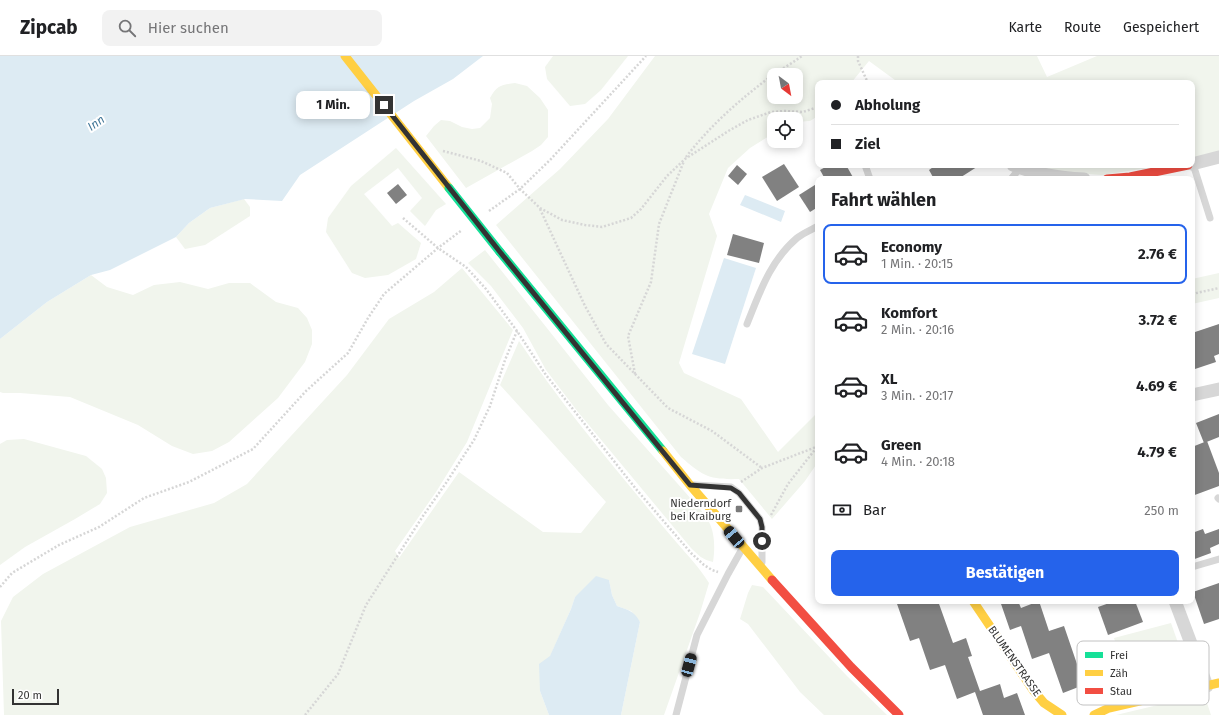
<!DOCTYPE html>
<html lang="de">
<head>
<meta charset="utf-8">
<style>
	:root { --surface:#fff; --page:#f2f2f2; --text:#202124; --muted:#757577; --line:#e0e0e0; --accent:#2563eb }
	body { margin:0; font-family:"Fira Sans",sans-serif; background:var(--page); color:var(--text); height:100vh; display:flex; flex-direction:column; font-size:15px; white-space:nowrap }
	* { box-sizing:border-box; margin:0 }
	p { font-size:13px; color:var(--muted) }
	.icon { flex:none; width:22px; height:22px; fill:none; stroke:currentColor; stroke-width:2; stroke-linecap:round; stroke-linejoin:round }
	.map { position:relative; flex:1; overflow:hidden }
	.drawer { position:absolute; left:815px; top:120px; width:380px; height:428px; display:flex; flex-direction:column; background:var(--surface); border-radius:8px; box-shadow:0 2px 10px #0003 }
	.drawer>* { flex:none }
	.top-card { position:absolute; left:815px; top:24px; width:380px; height:88px; border-radius:8px; box-shadow:0 2px 10px #0003; display:grid; align-content:center; height:88px; padding:0 16px; background:var(--surface) }
	.needle { width:26px; rotate:148deg }
	.tools { position:absolute; left:767px; top:12px; display:grid; gap:8px }
	.tools a { display:grid; place-items:center; width:36px; height:36px; border-radius:8px; background:var(--surface); box-shadow:0 2px 10px #0003; font-size:20px }
	.scale { position:absolute; left:12px; bottom:10px; width:47px; box-sizing:border-box; padding-left:4px; border:2px solid #333; border-top:0; font-size:11px; line-height:14px; white-space:nowrap; color:#333; -webkit-text-stroke:3px #fff; paint-order:stroke }
	.end { position:absolute; width:18px; height:18px; margin:-9px; border:5px solid #333; background:#fff; box-shadow:0 0 0 2px #fff }
	.from { border-radius:50% }
	.bubble { position:absolute; height:28px; border-radius:8px; background:var(--surface); box-shadow:0 2px 10px #0003; font-size:13px; font-weight:700; line-height:28px; text-align:center }
	.car { position:absolute; width:12px; height:24px; margin:-12px -6px; border-radius:5px; box-shadow:0 0 3px 1px #0007; background:linear-gradient(#222 24%,#8ab4d8 0 40%,#222 0 76%,#8ab4d8 0 86%,#222 0) }
	.top-card b { display:flex; align-items:center; gap:14px; height:38px; font-size:15px }
	.top-card b+b { border-top:1px solid var(--line) }
	.top-card i { width:10px; height:10px; background:var(--text) }
	ul { padding:0; list-style:none }
	li { display:flex; align-items:center; gap:12px; height:60px; margin:0 8px 6px; padding:0 8px; border:2px solid transparent; border-radius:8px }
	li div { flex:1 }
	li b { display:block; font-size:15px }
	li em { font-style:normal; font-weight:700 }
	li.on { border-color:var(--accent) }
	li>.icon { width:36px; height:36px; stroke-width:1.5 }
	h2 { padding:0 16px; font-size:18px; line-height:48px }
	.pay { display:flex; align-items:center; gap:10px; height:44px; padding:0 16px; font-size:15px }
	.pay p { margin-inline-start:auto }
	.action { display:flex; gap:8px; margin-top:auto; padding:8px 16px }
	.action a { flex:1; height:46px; border-radius:8px; background:var(--accent); color:#fff; font-size:16px; font-weight:700; line-height:46px; text-align:center }
	header { display:flex; align-items:center; gap:24px; box-sizing:border-box; height:56px; padding:0 20px; background:var(--surface); border-bottom:1px solid var(--line) }
	header strong { font-size:19px }
	nav { display:flex; gap:22px; margin-inline-start:auto; font-size:14px }
	.search { width:280px; height:36px; background:var(--page); display:flex; align-items:center; gap:10px; box-sizing:border-box; padding:0 14px; border-radius:8px; color:var(--muted); font-size:15px }
	.map>svg:first-child { display:block }
	.green { fill:#f1f5ed; fill-rule:evenodd }
	.water { fill:#ddebf3 }
	.building { fill:#818181 }
	.lines { fill:none; stroke-linecap:round; stroke-linejoin:round }
	.path { stroke:#d6d6d6; stroke-width:2.5; stroke-dasharray:2 2; stroke-linecap:butt }
	.lane { stroke:#d7d7d7; stroke-width:7 }
	.street { stroke:#d7d7d7; stroke-width:13 }
	.fast { stroke:#16e098; stroke-width:9 }
	.slow { stroke:#ffcf43; stroke-width:9 }
	.jam { stroke:#f24e42; stroke-width:9 }
	.fast-bridge { stroke:#16e098; stroke-width:9 }
	.route { stroke:#333; stroke-width:5 }
	.poi-dot { fill:#7a7a7a; stroke:#fff; stroke-width:1.5 }
	.labels { text-anchor:middle; stroke-width:4; stroke-linejoin:round; paint-order:stroke }
	.poi-label { font-size:11px; fill:#333; stroke:#fff; text-anchor:end }
	.street-label { font-size:11px; fill:#333; stroke:#fff }
	.water-label { font-size:12px; font-style:italic; fill:#3f7597; stroke:#fff }
	.key { fill:#fff; stroke:#c2c2c2; stroke-width:1 }
	.key-label { font-size:11px; fill:#333 }
</style>
</head>
<body>
<header>
<strong>Zipcab</strong>
<div class="search"><svg class="icon" aria-label="search" viewBox="0 0 24 24"><circle cx="10" cy="10" r="6"/><path d="M15 15l6 6"/></svg>Hier suchen</div>
<nav><a>Karte</a><a>Route</a><a>Gespeichert</a></nav>
</header>
<div class="map">
<svg width="1219" height="659" viewBox="0 0 1219 659">
	<rect width="100%" height="100%" fill="#fff"/>
	<!-- green -->
	<g class="green">
		<polygon points="553,0 628,0 601,34 585,48 570,50 547,23 545,11"/>
		<path d="M655,0H1037L1047,21L1097,0H1219V96L1192,103V27H899L869,5L851,27H818V60L810,65L796,66V63H774V77L750,92L728,112L709,158L717,180L679,307L684,317L741,343L778,396L818,356V406L805,425L772,463L739,423C709,424 703,420 681,401L496,169L560,113L608,63ZM774,19H796V41H774Z"/>
		<path d="M515,27L527,30L540,42L548,54V81L541,89L532,95L466,132L426,80L434,70L441,64L450,65L462,71L472,73L480,72L490,62L492,48L490,42C497,29 501,29 515,27Z"/>
		<polygon points="396,92 446,148 436,154 425,170 410,155 422,142 398,112 364,138 392,170 398,167 421,187 416,203 388,219 365,222 352,217 326,176 328,162 351,130"/>
		<polygon points="1029,109 1167,109 1102,119 1059,116"/>
		<polygon points="244,143 250,151 250,160 205,189 185,193 176,181 189,167 210,152"/>
		<path d="M485,194L608,349L700,453C703,457 707,461 709,466C715,477 715,494 713,506C703,504 698,499 691,492L578,356L546,314L523,272L491,230L468,207Z"/>
		<path d="M462,212L513,274L467,386L436,436L395,495L399,502L459,416L543,476L581,477L606,446L500,329L519,285C556,341 599,393 642,445C653,459 665,473 677,487C689,501 699,511 709,527L700,557L664,659H621L640,566L631,555L617,550L612,539L609,524L575,541L571,553L550,601L540,635L549,659H4L1,565L13,541L43,518L130,471L214,447L247,428L347,319L389,263L434,236Z"/>
		<polygon points="1219,217 1219,242 1192,248 1192,223"/>
		<polygon points="91,219 107,231 133,239 154,229 180,226 208,233 229,227 250,227 276,246 298,252 307,262 312,274 312,288 305,306 278,342 229,386 212,395 193,398 172,390 138,369 70,341 20,337 3,337 0,336 0,283 47,246"/>
		<polygon points="24,383 86,400 102,413 106,422 107,437 100,448 75,463 25,491 0,509 0,388 7,384"/>
		<polygon points="752,529 763,531 847,620 887,659 824,659 800,636 748,568 740,563 748,537"/>
		<polygon points="1171,567 1189,618 1188,622 1182,626 1131,638 1114,582"/>
		<polygon points="1204,638 1211,659 1116,659"/>
	</g>
	<!-- water -->
	<g class="water">
		<polygon points="0,0 483,0 453,23 414,45 300,119 282,145 245,143 210,152 189,167 176,181 110,214 91,219 47,246 0,283"/>
		<polygon points="745,139 785,155 781,166 740,149"/>
		<polygon points="724,202 756,212 725,308 692,298"/>
		<path d="M596,520L609,524L612,539L617,550C629,554 634,555 640,566L621,659H549L540,635L539,608L550,600L571,553L575,541Z"/>
	</g>
	<!-- building -->
	<g class="building">
		<polygon points="784,108 799,131 777,145 762,121"/>
		<polygon points="737,109 747,118 738,129 728,120"/>
		<polygon points="829,109 846,109 854,123 825,123 820,114"/>
		<polygon points="936,109 980,109 958,123 934,123 929,114"/>
		<polygon points="818,127 818,151 810,156 799,139"/>
		<polygon points="398,128 407,139 396,148 387,137"/>
		<polygon points="733,178 764,187 759,207 727,199"/>
		<polygon points="1219,268 1219,298 1214,300 1216,306 1195,313 1192,303 1192,277"/>
		<polygon points="1219,358 1219,381 1204,387 1196,367"/>
		<polygon points="1207,385 1219,417 1219,430 1192,440 1192,391"/>
		<polygon points="1203,473 1205,478 1219,473 1219,488 1210,492 1211,497 1192,504 1192,477"/>
		<polygon points="1219,527 1219,563 1204,568 1193,536"/>
		<polygon points="896,545 938,545 953,587 966,582 972,600 968,601 980,635 1000,628 1004,642 1017,637 1025,659 983,659 975,636 957,643 945,609 930,614 919,582 910,585"/>
		<polygon points="1000,545 1018,545 1021,552 1039,545 1049,575 1064,570 1077,608 1087,604 1090,613 1116,604 1122,621 1096,630 1094,625 1063,637 1049,597 1032,603 1021,570 1010,574"/>
		<polygon points="1115,545 1135,545 1143,566 1108,579 1098,551"/>
	</g>
	<g class="lines">
		<!-- path -->
		<g class="path">
			<polyline points="858,0 858,5 868,27"/>
			<polyline points="443,95 481,105 507,117 520,133 540,152 562,164 585,169 602,171 631,162 641,153 667,120 685,103 730,74 748,64 771,56 785,55 803,56 818,51"/>
			<path d="M686,101C709,71 737,46 766,24C778,15 791,8 802,0"/>
			<polyline points="540,153 585,250 606,288 668,352 712,375 762,412"/>
			<polyline points="489,155 520,133 550,104 646,0"/>
			<polyline points="403,162 438,192 466,211 486,233 517,275 546,319 636,433 691,497 704,509 712,514 718,516"/>
			<polyline points="1192,238 1219,232"/>
			<polyline points="635,318 628,280 651,226 659,168 684,105"/>
			<polyline points="741,426 762,412 816,391"/>
			<polyline points="771,459 788,428 817,391"/>
			<polyline points="0,531 12,517 59,489 99,471 144,442 189,426 253,393 306,335 348,297 368,262 384,238 438,192 462,174"/>
			<polyline points="305,659 338,618 366,549 423,460 446,427 474,384 490,350 505,304 517,275"/>
		</g>
		<!-- lane -->
		<g class="lane">
			<polyline points="1193,108 1210,162"/>
			<polyline points="865,109 870,123"/>
			<polyline points="1011,123 1020,112"/>
			<path d="M747,268C760,236 770,205 797,182C803,177 811,174 818,170"/>
			<polyline points="694,429 731,431 739,437 760,463 762,471 762,506"/>
			<polyline points="1218,442 1219,443"/>
			<polyline points="1192,511 1219,503"/>
			<polyline points="676,659 697,579 728,518 742,493"/>
		</g>
		<!-- street -->
		<g class="street">
			<polyline points="1192,108 1219,101"/>
			<path d="M1013,109C1035,118 1061,122 1084,123"/>
			<polyline points="1192,339 1219,333"/>
			<polyline points="1175,545 1207,630"/>
		</g>
		<!-- fast -->
		<polyline class="fast" points="500,196 663,395"/>
		<!-- slow -->
		<g class="slow">
			<polyline points="345,0 449,132"/>
			<polyline points="663,395 690,429 772,524"/>
			<polyline points="973,545 1033,634 1044,647 1062,659"/>
			<polyline points="1094,659 1109,652 1219,627"/>
		</g>
		<!-- jam -->
		<g class="jam">
			<polyline points="1107,123 1130,121 1188,109"/>
			<polyline points="772,524 851,611 899,659"/>
		</g>
		<!-- fast-bridge -->
		<polyline class="fast-bridge" points="449,132 500,196"/>
	</g>
	<g class="lines">
		<!-- route -->
		<polyline class="route" points="384,49 500,196 690,429 731,432 739,437 760,463 762,471 762,485"/>
	</g>
	<!-- markers -->
	<rect class="poi-dot" x="735" y="449" width="8" height="8" rx="2"/>
	<g class="labels">
		<!-- poi labels -->
		<g class="poi-label">
			<text x="731" y="451">Niederndorf<tspan x="731" dy="13">bei Kraiburg</tspan></text>
		</g>
		<!-- street labels -->
		<g class="street-label">
			<text transform="translate(1015 605) rotate(55)" y="4">BLUMENSTRASSE</text>
		</g>
		<!-- water labels -->
		<g class="water-label">
			<text transform="translate(96 67) rotate(-34)" y="4">Inn</text>
		</g>
	</g>
	<!-- legend -->
	<rect x="1077" y="585" width="132" height="64" rx="6" class="key"/>
	<rect x="1085" y="596" width="18" height="6" fill="#16e098"/>
	<rect x="1085" y="614" width="18" height="6" fill="#ffcf43"/>
	<rect x="1085" y="632" width="18" height="6" fill="#f24e42"/>
	<g class="key-label">
		<text x="1110" y="603">Frei</text>
		<text x="1110" y="621">Zäh</text>
		<text x="1110" y="639">Stau</text>
	</g>
</svg>
<div class="tools">
<a><svg class="needle" viewBox="-14 -14 28 28"><path d="M0-13l5 13h-10z" fill="#e53935"/><path d="M0 13l5-13h-10z" fill="#757577"/></svg></a>
<a><svg class="icon" aria-label="locate" viewBox="0 0 24 24"><circle cx="12" cy="12" r="6"/><path d="M12 2v4M12 18v4M2 12h4M18 12h4"/></svg></a>
</div>
<div class="scale">20 m</div>
<i class="end from" style="left:762px;top:485px"></i>
<i class="end" style="left:384px;top:49px"></i>
<div class="bubble" style="left:296px;top:35px;width:74px">1 Min.</div>
<i class="car" style="left:734px;top:481px;rotate:320deg"></i>
<i class="car" style="left:689px;top:609px;rotate:15deg"></i>
<div class="top-card">
<b><i class="from"></i>Abholung</b>
<b><i></i>Ziel</b>
</div>
<section class="drawer">
<h2>Fahrt wählen</h2>
<ul>
<li class="on"><svg class="icon" aria-label="car" viewBox="0 0 24 24"><path d="M5 17H2v-5l4-1 3-4h7l3 4 3 1v5h-3M9 17h6M6 11h13"/><circle cx="7" cy="17" r="2"/><circle cx="17" cy="17" r="2"/></svg><div><b>Economy</b><p>1 Min. · 20:15</p></div><em>2.76 €</em></li>
<li><svg class="icon" aria-label="car" viewBox="0 0 24 24"><path d="M5 17H2v-5l4-1 3-4h7l3 4 3 1v5h-3M9 17h6M6 11h13"/><circle cx="7" cy="17" r="2"/><circle cx="17" cy="17" r="2"/></svg><div><b>Komfort</b><p>2 Min. · 20:16</p></div><em>3.72 €</em></li>
<li><svg class="icon" aria-label="car" viewBox="0 0 24 24"><path d="M5 17H2v-5l4-1 3-4h7l3 4 3 1v5h-3M9 17h6M6 11h13"/><circle cx="7" cy="17" r="2"/><circle cx="17" cy="17" r="2"/></svg><div><b>XL</b><p>3 Min. · 20:17</p></div><em>4.69 €</em></li>
<li><svg class="icon" aria-label="car" viewBox="0 0 24 24"><path d="M5 17H2v-5l4-1 3-4h7l3 4 3 1v5h-3M9 17h6M6 11h13"/><circle cx="7" cy="17" r="2"/><circle cx="17" cy="17" r="2"/></svg><div><b>Green</b><p>4 Min. · 20:18</p></div><em>4.79 €</em></li>
</ul>
<div class="pay"><svg class="icon" aria-label="cash" viewBox="0 0 24 24"><path d="M3 7h18v10H3z"/><circle cx="12" cy="12" r="2"/></svg>Bar<p>250 m</p></div>
<div class="action"><a>Bestätigen</a></div>
</section>
</div>
</body>
</html>
